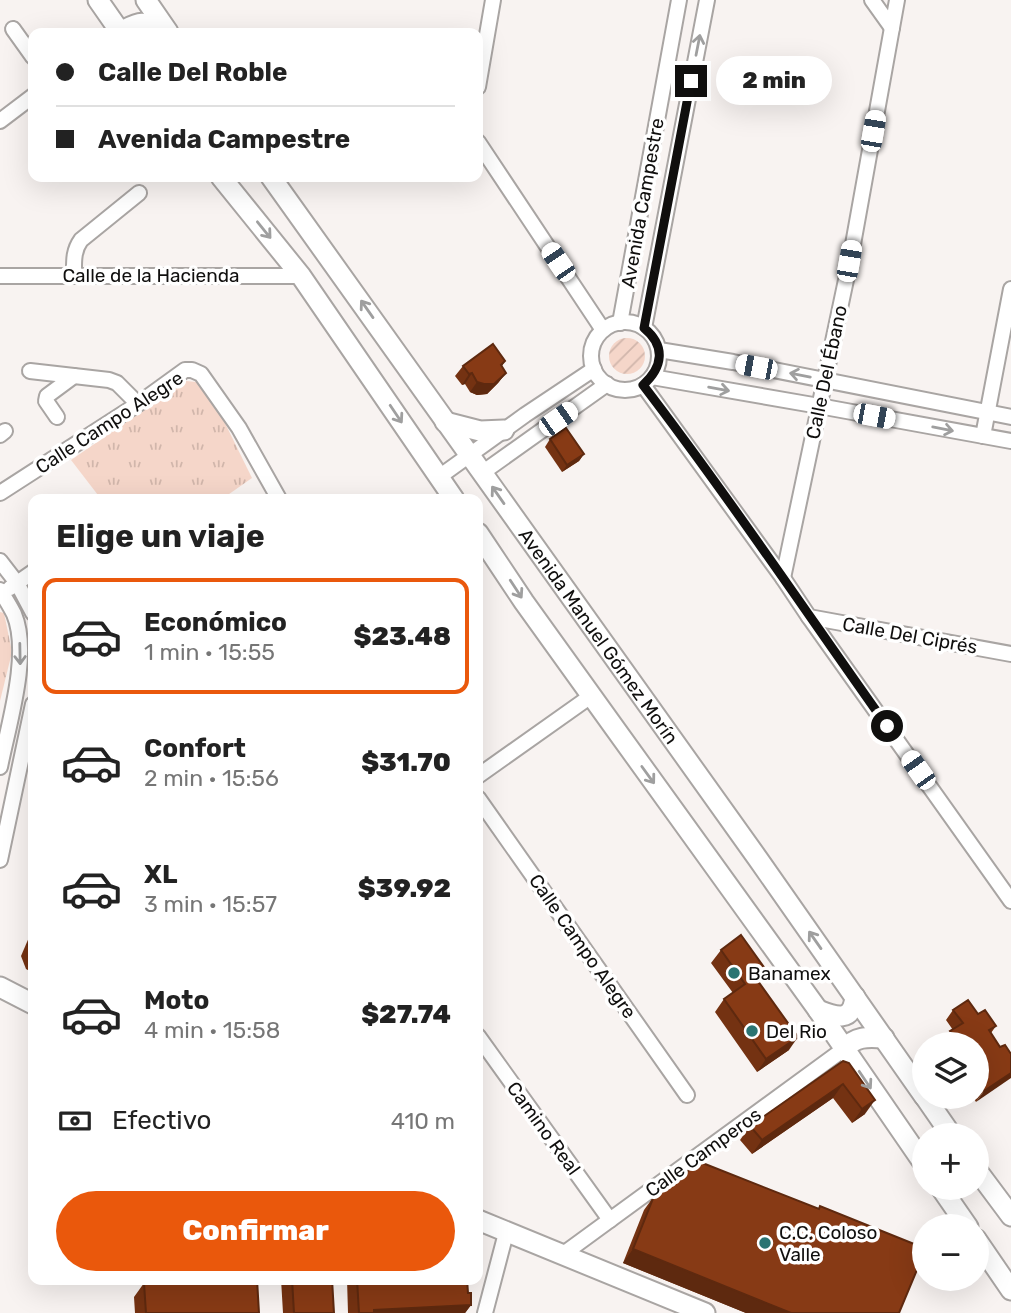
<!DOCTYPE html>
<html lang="es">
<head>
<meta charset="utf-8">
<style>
	:root { --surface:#fff; --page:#f2f2f2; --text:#222; --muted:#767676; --line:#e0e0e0; --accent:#ea580c }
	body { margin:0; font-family:Rubik,sans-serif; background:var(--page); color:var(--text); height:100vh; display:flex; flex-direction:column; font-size:26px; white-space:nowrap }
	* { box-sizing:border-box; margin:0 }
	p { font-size:23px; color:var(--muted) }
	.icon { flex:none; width:38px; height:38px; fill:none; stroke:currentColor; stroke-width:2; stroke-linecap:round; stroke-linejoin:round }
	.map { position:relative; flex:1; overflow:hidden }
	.details { position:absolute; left:28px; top:494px; width:455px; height:791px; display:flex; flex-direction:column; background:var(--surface); border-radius:14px; box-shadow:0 7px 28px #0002 }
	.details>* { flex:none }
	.banner { position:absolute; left:28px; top:28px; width:455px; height:154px; border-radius:14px; box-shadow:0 7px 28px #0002; display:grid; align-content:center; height:154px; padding:0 28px; background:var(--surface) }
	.fabs { position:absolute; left:912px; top:1032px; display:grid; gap:14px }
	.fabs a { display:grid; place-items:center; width:77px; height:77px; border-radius:50%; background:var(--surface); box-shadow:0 7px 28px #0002; font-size:35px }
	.end { position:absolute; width:32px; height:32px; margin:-16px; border:9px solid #100f0e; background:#fff; box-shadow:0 0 0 4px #fff }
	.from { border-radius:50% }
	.bubble { position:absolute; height:49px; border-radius:24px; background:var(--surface); box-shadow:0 7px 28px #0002; font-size:23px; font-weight:800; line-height:49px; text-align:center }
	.car { position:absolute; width:21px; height:42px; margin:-21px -10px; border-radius:9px; box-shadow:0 0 5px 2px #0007; background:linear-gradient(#fff 24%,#345 0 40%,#fff 0 76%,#345 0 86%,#fff 0) }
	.banner b { display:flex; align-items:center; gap:24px; height:66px; font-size:26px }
	.banner b+b { border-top:2px solid var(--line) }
	.banner i { width:18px; height:18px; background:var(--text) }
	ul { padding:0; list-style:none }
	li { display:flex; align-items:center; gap:21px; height:116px; margin:0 14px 10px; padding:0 14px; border:4px solid transparent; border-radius:14px }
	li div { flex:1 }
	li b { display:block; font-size:26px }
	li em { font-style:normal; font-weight:800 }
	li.on { border-color:var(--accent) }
	li>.icon { width:63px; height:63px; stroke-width:1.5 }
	h2 { padding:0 28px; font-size:32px; line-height:84px }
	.pay { display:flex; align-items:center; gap:18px; height:77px; padding:0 28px; font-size:26px }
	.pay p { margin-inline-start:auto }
	.cta { display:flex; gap:14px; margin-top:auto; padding:14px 28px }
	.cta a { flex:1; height:80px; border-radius:42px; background:var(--accent); color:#fff; font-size:28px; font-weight:800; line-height:80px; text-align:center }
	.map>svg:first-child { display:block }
	.grass { fill:url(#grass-tufts) }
	.garden { fill:url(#garden-furrows) }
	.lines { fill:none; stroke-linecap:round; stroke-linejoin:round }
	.minor-casing { stroke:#a9a5a3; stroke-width:18 }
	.major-casing { stroke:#a9a5a3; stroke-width:23 }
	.minor { stroke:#fff; stroke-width:14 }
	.major { stroke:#fff; stroke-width:19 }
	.wall { fill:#743212 }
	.shaded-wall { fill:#5e290f }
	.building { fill:#873a15; stroke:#5e290f; stroke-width:2 }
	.oneway { stroke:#9f9f9f }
	.route { stroke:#100f0e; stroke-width:9 }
	.poi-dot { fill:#2a7472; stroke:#fff; stroke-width:2.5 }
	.labels { text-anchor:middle; stroke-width:7; stroke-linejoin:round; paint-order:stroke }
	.street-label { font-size:19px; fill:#100f0e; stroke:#fff }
	.poi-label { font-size:19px; fill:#100f0e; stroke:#fff; text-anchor:start }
</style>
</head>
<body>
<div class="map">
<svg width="1011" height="1313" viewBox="0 0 1011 1313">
	<defs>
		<pattern id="grass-tufts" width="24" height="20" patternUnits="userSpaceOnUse" patternTransform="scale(1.75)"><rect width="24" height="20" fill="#f5d6c9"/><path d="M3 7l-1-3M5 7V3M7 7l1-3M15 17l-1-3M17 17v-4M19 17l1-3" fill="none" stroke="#d1b6ab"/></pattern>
		<pattern id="garden-furrows" width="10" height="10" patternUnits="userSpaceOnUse" patternTransform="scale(1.75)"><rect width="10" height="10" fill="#f5d6c9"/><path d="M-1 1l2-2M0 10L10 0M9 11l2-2" fill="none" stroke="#d1b6ab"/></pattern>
	</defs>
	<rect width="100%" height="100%" fill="#f8f3f1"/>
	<!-- grass -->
	<g class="grass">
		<polygon points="186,381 196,382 220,413 252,478 222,499 101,499 71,460"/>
		<polygon points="0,612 4,613 12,652 0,701"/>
	</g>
	<!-- garden -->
	<circle class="garden" cx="627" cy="356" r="18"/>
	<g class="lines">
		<defs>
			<g id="minor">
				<polyline points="872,0 892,28"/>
				<polyline points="13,29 33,57"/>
				<polyline points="478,87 493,0"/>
				<polyline points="0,121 33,96"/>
				<polyline points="478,142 603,330"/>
				<path d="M74,275C74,262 73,251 81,240L139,193"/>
				<polyline points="0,276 301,276"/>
				<circle cx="625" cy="356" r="34"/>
				<polyline points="620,323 679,0"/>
				<polyline points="644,328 707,0"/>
				<polyline points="659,350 733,362 1011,417"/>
				<polyline points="30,371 109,380 117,383 138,404"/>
				<polyline points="652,377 819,406 1011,441"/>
				<polyline points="643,385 783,578 809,617 1011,901"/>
				<polyline points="57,417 46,401 47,396 74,376"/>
				<polyline points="0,435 5,431"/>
				<polyline points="983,436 1011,289"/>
				<polyline points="482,473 607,384"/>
				<polyline points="439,477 525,415 594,369"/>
				<polyline points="0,493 138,404 185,370 192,370 201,374 239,428 279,499"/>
				<polyline points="0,561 17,583 33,613"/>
				<polyline points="783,578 850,261 897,0"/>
				<polyline points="10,588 33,572"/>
				<path d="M0,590C5,598 10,606 14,614C31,654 8,726 0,767"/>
				<polyline points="809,617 1011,654"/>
				<polyline points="478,776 591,696"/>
				<polyline points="478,798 687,1095"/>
				<polyline points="0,860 33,704"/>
				<polyline points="478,1036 610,1220"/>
				<polyline points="562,1255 844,1049"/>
				<polyline points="485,1313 506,1233"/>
			</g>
			<g id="major">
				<polyline points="98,0 121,33"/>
				<polyline points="146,0 168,32"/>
				<path d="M120,32C136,24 145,17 158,33"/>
				<polyline points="221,177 301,276 454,499"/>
				<path id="s1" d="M271,177L758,859L924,1096"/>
				<polyline points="445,422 480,431 504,430"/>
				<polyline points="478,533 524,602 616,730 818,1010 924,1164"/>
				<polyline points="0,987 33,1004"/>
				<path d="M818,1010C836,1017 852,1023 855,997"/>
				<path d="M844,1049C856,1036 867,1037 884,1038"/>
				<polyline points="925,1097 952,1136"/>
				<polyline points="976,1169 1011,1216"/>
				<polyline points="941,1188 968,1227"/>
				<polyline points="478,1220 705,1313"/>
				<polyline points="976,1239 1011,1290"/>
			</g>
		</defs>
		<!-- minor casing -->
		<use href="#minor" class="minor-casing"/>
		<!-- major casing -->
		<use href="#major" class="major-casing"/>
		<!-- minor -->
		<use href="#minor" class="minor"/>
		<!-- major -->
		<use href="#major" class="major"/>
	</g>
	<!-- wall -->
	<g class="wall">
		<polygon points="505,361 502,366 506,373 498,383 487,394 477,395 470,392 465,384 462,385 455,376 463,366"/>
		<polygon points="550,439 584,454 579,461 562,472 545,447"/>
		<polygon points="33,928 33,973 26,969 21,956"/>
		<polygon points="721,950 758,981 789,1050 757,1072 715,1012 724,999 733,993 711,963"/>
		<polygon points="953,1010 978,1014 996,1026 991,1033 1000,1047 1011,1054 976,1102 973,1097 976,1097 976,1045 944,1041 953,1030 946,1020"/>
		<polygon points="843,1061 865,1114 852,1123 833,1098 752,1154 740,1140 750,1126"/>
		<polygon points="654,1196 818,1209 820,1206 899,1313 746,1313 623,1263 644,1210"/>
		<polygon points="158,1279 257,1279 259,1313 135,1313 134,1297 144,1283 156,1282"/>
		<polygon points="269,1279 332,1279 334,1313 283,1313 281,1279"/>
		<polygon points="347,1279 467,1279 468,1293 471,1305 465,1313 348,1313"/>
	</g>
	<!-- shaded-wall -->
	<g class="shaded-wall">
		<polygon points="472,373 465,384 462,385 469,374"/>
		<polygon points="506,373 498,383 487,394 477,395 470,392 477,382"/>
		<polygon points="584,454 579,461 562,472 567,465"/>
		<polygon points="766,970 756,983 755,977"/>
		<polygon points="798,1037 789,1050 757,1072 766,1059"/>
		<polygon points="1011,1073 1011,1078 976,1102 984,1091"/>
		<polygon points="843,1084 833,1098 752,1154 762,1140"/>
		<polygon points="875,1100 865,1114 852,1123 862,1109"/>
		<polygon points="633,1249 791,1313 746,1313 623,1263"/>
		<polygon points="471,1305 465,1313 372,1313 374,1310"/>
	</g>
	<!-- building -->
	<g class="building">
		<polygon points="493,344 505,361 501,365 506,373 494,384 484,384 477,382 472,373 469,374 463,366"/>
		<polygon points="566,428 584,454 567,465 550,439"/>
		<polygon points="33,934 33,959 28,945"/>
		<polygon points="741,935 766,970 755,977 798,1037 766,1059 724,999 745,984 721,950"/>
		<polygon points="968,1000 978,1014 985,1010 996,1026 989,1030 1000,1047 1005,1045 1011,1054 1011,1073 984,1091 976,1081 976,1045 938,1045 953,1035 950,1031 963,1023 953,1010"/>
		<polygon points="843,1061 849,1063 875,1100 862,1109 843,1084 762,1140 750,1126"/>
		<polygon points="700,1162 819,1209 820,1206 924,1248 924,1253 899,1313 791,1313 633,1249 654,1196"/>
		<polygon points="163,1279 257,1279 259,1313 146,1313 144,1283 163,1282"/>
		<polygon points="292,1279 332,1279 334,1313 294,1313"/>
		<polygon points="357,1279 467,1279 468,1293 471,1293 471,1305 374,1310 374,1313 359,1313"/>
	</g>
	<!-- one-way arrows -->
	<defs><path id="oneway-shaft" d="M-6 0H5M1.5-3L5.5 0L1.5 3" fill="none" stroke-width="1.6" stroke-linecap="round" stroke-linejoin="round" transform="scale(1.75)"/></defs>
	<g class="oneway">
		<use href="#oneway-shaft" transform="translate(698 45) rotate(-79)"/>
		<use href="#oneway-shaft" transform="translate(264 230) rotate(51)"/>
		<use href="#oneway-shaft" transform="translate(367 309) rotate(-125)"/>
		<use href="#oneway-shaft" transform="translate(800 375) rotate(-169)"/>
		<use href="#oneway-shaft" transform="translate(719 389) rotate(10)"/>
		<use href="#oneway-shaft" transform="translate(396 414) rotate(56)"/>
		<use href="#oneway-shaft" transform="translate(943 429) rotate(11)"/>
		<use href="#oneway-shaft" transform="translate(498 495) rotate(-125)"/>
		<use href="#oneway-shaft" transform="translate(516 589) rotate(57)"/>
		<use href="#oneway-shaft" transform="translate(20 654) rotate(89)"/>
		<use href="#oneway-shaft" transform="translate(648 775) rotate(54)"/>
		<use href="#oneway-shaft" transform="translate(815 940) rotate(-125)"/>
		<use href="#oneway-shaft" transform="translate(865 1080) rotate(56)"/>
	</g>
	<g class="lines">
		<!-- route -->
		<path class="route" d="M691,81L644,328C666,346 663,367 643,385C728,496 806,612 887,726"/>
	</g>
	<!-- markers -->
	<g class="poi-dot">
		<circle cx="734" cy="973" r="7"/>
		<circle cx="752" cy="1031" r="7"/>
		<circle cx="765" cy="1243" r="7"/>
	</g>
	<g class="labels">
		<!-- street labels -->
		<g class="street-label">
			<text transform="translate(642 203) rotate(-80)" y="7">Avenida Campestre</text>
			<text x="151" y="282">Calle de la Hacienda</text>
			<text transform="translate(826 372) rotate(-78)" y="7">Calle Del Ébano</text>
			<text transform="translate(109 422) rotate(-33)" y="7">Calle Campo Alegre</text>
			<text transform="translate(910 635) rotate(10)" y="7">Calle Del Ciprés</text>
			<text dy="7" stroke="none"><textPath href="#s1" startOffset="564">Avenida Manuel Gómez Morín</textPath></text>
			<text transform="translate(583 946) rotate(55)" y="7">Calle Campo Alegre</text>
			<text transform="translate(544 1128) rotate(54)" y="7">Camino Real</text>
			<text transform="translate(703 1152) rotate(-36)" y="7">Calle Camperos</text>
		</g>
		<!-- poi labels -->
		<g class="poi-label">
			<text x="748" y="980">Banamex</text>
			<text x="766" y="1038">Del Rio</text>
			<text x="779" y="1239">C.C. Coloso<tspan x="779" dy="22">Valle</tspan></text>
		</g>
	</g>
</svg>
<div class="fabs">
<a><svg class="icon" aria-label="layers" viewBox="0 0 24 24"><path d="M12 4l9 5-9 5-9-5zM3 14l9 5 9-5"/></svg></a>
<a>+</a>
<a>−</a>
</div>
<i class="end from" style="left:887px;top:726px"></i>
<i class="end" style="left:691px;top:81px"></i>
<div class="bubble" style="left:716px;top:56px;width:116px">2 min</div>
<i class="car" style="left:873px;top:131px;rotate:10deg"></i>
<i class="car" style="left:849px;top:261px;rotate:10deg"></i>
<i class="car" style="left:558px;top:262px;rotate:326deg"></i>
<i class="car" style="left:756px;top:367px;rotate:281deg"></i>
<i class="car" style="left:874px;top:416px;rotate:101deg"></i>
<i class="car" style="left:558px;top:419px;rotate:55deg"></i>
<i class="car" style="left:918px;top:770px;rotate:325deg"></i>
<div class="banner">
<b><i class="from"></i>Calle Del Roble</b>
<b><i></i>Avenida Campestre</b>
</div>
<section class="details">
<h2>Elige un viaje</h2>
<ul>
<li class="on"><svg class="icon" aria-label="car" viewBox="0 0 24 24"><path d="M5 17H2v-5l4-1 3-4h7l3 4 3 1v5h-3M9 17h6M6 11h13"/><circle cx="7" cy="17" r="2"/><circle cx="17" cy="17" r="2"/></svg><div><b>Económico</b><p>1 min · 15:55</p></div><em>$23.48</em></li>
<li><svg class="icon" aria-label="car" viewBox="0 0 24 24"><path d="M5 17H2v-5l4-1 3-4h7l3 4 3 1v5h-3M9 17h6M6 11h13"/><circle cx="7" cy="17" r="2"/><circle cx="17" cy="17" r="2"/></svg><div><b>Confort</b><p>2 min · 15:56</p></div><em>$31.70</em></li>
<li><svg class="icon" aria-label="car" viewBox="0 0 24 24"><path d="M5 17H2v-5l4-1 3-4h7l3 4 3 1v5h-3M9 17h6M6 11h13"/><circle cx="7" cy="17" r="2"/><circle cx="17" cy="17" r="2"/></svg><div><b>XL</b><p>3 min · 15:57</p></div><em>$39.92</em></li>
<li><svg class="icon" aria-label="car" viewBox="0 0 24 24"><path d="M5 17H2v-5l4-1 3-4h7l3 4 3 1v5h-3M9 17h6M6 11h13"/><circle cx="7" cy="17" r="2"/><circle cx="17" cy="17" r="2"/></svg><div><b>Moto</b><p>4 min · 15:58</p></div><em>$27.74</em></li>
</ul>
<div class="pay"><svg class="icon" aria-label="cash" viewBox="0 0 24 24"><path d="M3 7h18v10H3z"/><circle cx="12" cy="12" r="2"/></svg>Efectivo<p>410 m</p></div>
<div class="cta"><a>Confirmar</a></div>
</section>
</div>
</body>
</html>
